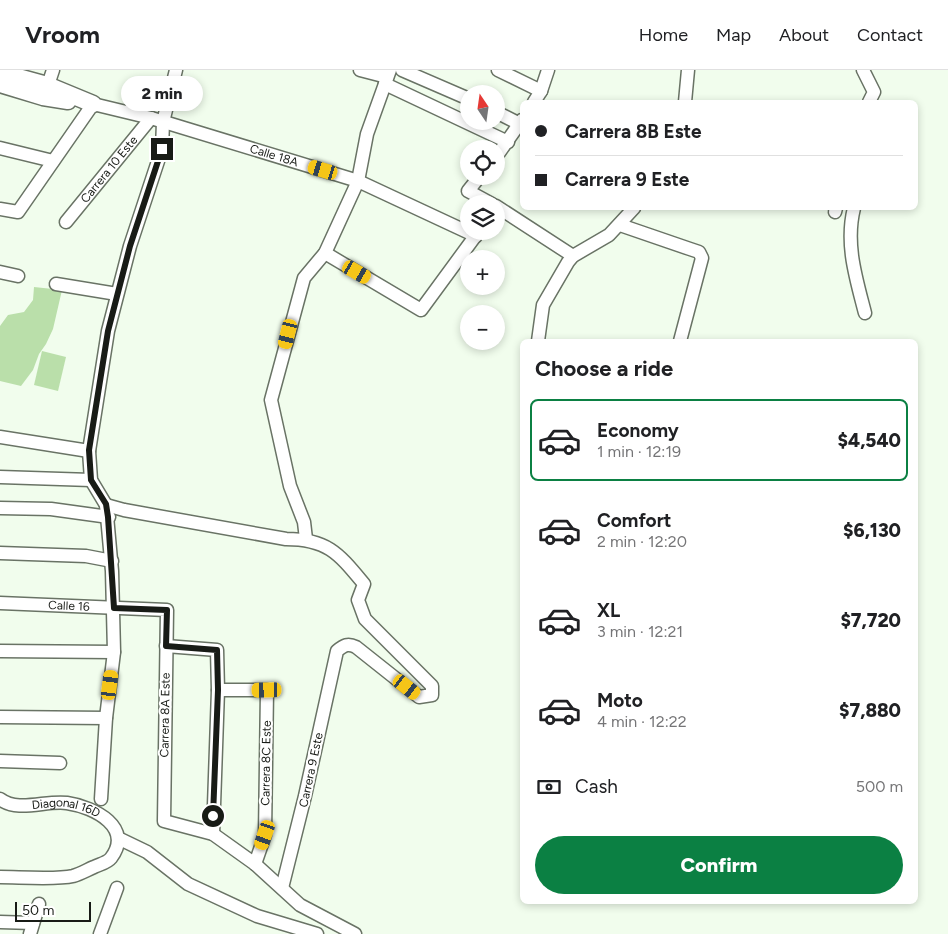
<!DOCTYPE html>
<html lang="en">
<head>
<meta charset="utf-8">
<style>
	:root { --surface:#fff; --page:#f6f6f6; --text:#202124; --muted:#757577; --line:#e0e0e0; --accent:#0b8043 }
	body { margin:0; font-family:Figtree,sans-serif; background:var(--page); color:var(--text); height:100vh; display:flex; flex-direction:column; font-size:19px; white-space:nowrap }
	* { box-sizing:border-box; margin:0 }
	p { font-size:16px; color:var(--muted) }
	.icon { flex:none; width:28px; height:28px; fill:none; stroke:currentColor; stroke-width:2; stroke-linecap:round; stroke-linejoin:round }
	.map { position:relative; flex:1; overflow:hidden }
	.drawer { position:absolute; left:520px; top:269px; width:398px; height:565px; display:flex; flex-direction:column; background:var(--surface); border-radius:8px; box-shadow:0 2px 8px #0003 }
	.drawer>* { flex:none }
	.top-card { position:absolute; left:520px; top:30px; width:398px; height:110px; border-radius:8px; box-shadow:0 2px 8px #0003; display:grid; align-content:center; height:110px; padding:0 15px; background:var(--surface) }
	.needle { width:32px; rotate:347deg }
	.fabs { position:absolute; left:460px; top:15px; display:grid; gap:10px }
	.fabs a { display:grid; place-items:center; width:45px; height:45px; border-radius:50%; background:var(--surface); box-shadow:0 2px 8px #0003; font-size:25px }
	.scale { position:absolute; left:15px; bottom:12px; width:76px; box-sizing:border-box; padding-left:5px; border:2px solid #181b16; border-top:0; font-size:14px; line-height:18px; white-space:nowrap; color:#181b16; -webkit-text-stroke:4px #fff; paint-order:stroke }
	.end { position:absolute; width:22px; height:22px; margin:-11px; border:6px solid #181b16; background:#fff; box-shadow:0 0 0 2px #fff }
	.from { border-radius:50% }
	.bubble { position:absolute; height:35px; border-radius:18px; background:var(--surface); box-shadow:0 2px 8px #0003; font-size:16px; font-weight:800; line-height:35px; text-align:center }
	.car { position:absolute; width:15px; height:30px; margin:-15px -8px; border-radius:6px; box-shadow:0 0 4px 1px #0007; background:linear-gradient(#f5c518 24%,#345 0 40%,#f5c518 0 76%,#345 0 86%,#f5c518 0) }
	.top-card b { display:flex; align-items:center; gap:18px; height:48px; font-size:19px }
	.top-card b+b { border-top:1px solid var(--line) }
	.top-card i { width:12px; height:12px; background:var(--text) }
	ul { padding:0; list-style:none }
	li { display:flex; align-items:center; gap:15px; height:82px; margin:0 10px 8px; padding:0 5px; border:2px solid transparent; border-radius:8px }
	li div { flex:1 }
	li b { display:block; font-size:19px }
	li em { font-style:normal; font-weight:800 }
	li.selected { border-color:var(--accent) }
	li>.icon { width:45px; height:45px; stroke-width:1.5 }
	h2 { padding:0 15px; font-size:22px; line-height:60px }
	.pay { display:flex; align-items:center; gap:12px; height:55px; padding:0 15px; font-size:19px }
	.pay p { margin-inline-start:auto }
	.cta { display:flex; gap:10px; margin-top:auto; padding:10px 15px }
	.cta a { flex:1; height:58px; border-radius:30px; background:var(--accent); color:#fff; font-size:20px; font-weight:800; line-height:58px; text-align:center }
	header { display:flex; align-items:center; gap:30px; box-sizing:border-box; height:70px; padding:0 25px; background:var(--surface); border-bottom:1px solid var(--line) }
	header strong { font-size:24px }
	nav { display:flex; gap:28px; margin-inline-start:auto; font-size:18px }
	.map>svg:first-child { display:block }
	.green { fill:#badfaa }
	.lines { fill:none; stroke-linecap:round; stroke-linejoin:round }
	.minor-casing { stroke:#697365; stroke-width:15 }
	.major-casing { stroke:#697365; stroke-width:19 }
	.minor { stroke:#fff; stroke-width:12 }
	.major { stroke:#fff; stroke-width:16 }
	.route { stroke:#181b16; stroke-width:6 }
	.labels { text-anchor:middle; stroke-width:4; stroke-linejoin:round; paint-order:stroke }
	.street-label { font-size:12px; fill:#181b16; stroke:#fff }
</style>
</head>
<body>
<header>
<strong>Vroom</strong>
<nav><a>Home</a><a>Map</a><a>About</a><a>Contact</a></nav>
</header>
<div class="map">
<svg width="948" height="864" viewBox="0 0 948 864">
	<rect width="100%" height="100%" fill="#f1fded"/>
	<!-- green -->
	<g class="green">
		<polygon points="34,217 62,220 53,259 46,274 39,284 33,300 21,316 0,311 0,256 8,245 24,242 33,230"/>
		<polygon points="42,281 66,287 58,321 34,315"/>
	</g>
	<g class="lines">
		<defs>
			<g id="minor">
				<polyline points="360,0 387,7"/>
				<polyline points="402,0 469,29"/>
				<polyline points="498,0 541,21"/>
				<polyline points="863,0 874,22 869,32"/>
				<polyline points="385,14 508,72"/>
				<polyline points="45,24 53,0"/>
				<polyline points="534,32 541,21 548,0"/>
				<polyline points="685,32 688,0"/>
				<polyline points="496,42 520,54"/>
				<polyline points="0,78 53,91"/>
				<polyline points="496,87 522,50"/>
				<polyline points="480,106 468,121 492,134"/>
				<polyline points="496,136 573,186"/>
				<path d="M854,138C845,174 856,208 865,243"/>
				<path id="s1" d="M0,139L18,142L93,34L151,48L358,111L476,166"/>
				<polyline points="835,142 836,138"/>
				<path id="s2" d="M66,152L151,48"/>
				<polyline points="620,155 690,179 699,182 702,188 680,271"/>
				<polyline points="325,183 421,240 479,161"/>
				<polyline points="0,202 18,206"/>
				<polyline points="56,214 117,224"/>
				<polyline points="538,271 543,235 568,192 573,186 609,165 634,138"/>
				<polyline points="0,367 89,381"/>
				<polyline points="0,407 91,410"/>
				<path d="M106,435L124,440L286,469C328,469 339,484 364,514L358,530L365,549L432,616V625L419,627L356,577C348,573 344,575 337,581L305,726L282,818"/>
				<polyline points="0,438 51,439 109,447"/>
				<polyline points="306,469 304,452 290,416 271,330 304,208 325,183 358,111 367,64 390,0"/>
				<polyline points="0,483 86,486 112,491"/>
				<path id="s3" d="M0,533L167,540L164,751L213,764L255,794L300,835L355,864"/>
				<polyline points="166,576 217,580 218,620 213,764"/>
				<polyline points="0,581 114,582"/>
				<polyline points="218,620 267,620 265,765 255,794"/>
				<polyline points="0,647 106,648"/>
				<polyline points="0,691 60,693"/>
				<path id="s4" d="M0,729C18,743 46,730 67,733C95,737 134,758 111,788C107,793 100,794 94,797C87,800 80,804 73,806C56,810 19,807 0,807"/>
				<polyline points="101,729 106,648 114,582 112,501 106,435 91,410 89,381 108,261 130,176 162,79 163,52 176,0"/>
				<polyline points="120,769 147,782 188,814 257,846 317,864"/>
				<polyline points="0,852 33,853"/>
				<polyline points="30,864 39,834"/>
				<polyline points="100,864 117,818"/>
			</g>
			<g id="major">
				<polyline points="0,2 47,15 93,34"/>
				<polyline points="0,14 43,27 68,31"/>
			</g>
		</defs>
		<!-- minor casing -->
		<use href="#minor" class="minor-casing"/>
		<!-- major casing -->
		<use href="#major" class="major-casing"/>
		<!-- minor -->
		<use href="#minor" class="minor"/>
		<!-- major -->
		<use href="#major" class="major"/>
	</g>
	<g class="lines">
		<!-- route -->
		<polyline class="route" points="162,79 130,176 108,261 89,380 91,410 106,434 108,447 114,538 167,540 166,576 217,580 218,620 213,746"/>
	</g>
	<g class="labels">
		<!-- street labels -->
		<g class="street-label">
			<text dy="4" stroke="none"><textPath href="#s1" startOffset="338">Calle 18A</textPath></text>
			<text dy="4" stroke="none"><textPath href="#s2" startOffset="68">Carrera 10 Este</textPath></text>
			<text dy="4" stroke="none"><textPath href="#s3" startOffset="69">Calle 16</textPath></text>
			<text transform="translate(165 645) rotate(-89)" y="4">Carrera 8A Este</text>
			<text transform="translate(266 693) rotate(-89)" y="4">Carrera 8C Este</text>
			<text transform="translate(311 700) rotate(-78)" y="4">Carrera 9 Este</text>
			<text dy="4" stroke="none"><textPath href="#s4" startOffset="68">Diagonal 16D</textPath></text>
		</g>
	</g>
</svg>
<div class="fabs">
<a><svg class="needle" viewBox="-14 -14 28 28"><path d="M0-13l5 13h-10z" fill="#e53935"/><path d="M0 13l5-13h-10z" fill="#757577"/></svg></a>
<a><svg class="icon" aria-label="locate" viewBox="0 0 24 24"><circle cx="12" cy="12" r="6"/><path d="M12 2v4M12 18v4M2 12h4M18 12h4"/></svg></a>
<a><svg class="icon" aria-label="layers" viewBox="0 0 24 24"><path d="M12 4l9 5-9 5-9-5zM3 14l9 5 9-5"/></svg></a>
<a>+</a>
<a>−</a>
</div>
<div class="scale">50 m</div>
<i class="end from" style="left:213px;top:746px"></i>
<i class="end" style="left:162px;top:79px"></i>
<div class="bubble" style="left:121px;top:6px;width:82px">2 min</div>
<i class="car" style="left:323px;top:100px;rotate:287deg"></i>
<i class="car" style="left:357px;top:202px;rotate:120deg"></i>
<i class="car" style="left:288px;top:264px;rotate:194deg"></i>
<i class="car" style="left:110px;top:615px;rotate:7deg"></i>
<i class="car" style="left:407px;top:617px;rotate:128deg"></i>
<i class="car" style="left:267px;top:620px;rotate:269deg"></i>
<i class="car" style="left:265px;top:765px;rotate:199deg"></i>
<div class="top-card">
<b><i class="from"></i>Carrera 8B Este</b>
<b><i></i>Carrera 9 Este</b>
</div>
<section class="drawer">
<h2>Choose a ride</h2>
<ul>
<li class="selected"><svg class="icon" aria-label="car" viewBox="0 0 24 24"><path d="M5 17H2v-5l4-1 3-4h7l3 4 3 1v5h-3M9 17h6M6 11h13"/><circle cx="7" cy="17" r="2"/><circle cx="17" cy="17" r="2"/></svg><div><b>Economy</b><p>1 min · 12:19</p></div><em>$4,540</em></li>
<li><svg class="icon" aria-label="car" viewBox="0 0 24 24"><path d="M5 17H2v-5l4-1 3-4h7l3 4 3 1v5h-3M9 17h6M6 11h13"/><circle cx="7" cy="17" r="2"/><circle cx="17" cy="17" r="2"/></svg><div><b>Comfort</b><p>2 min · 12:20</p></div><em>$6,130</em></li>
<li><svg class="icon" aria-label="car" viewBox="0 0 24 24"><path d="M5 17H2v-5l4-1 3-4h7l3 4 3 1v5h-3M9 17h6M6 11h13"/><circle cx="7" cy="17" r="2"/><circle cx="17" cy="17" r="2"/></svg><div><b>XL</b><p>3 min · 12:21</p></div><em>$7,720</em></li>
<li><svg class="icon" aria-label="car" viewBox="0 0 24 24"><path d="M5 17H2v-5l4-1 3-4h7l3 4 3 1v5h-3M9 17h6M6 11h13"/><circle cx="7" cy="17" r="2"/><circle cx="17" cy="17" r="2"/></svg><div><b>Moto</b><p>4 min · 12:22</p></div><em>$7,880</em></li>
</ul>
<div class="pay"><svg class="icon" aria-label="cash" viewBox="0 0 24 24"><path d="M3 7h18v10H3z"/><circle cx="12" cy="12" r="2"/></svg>Cash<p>500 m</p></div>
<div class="cta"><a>Confirm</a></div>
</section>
</div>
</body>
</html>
